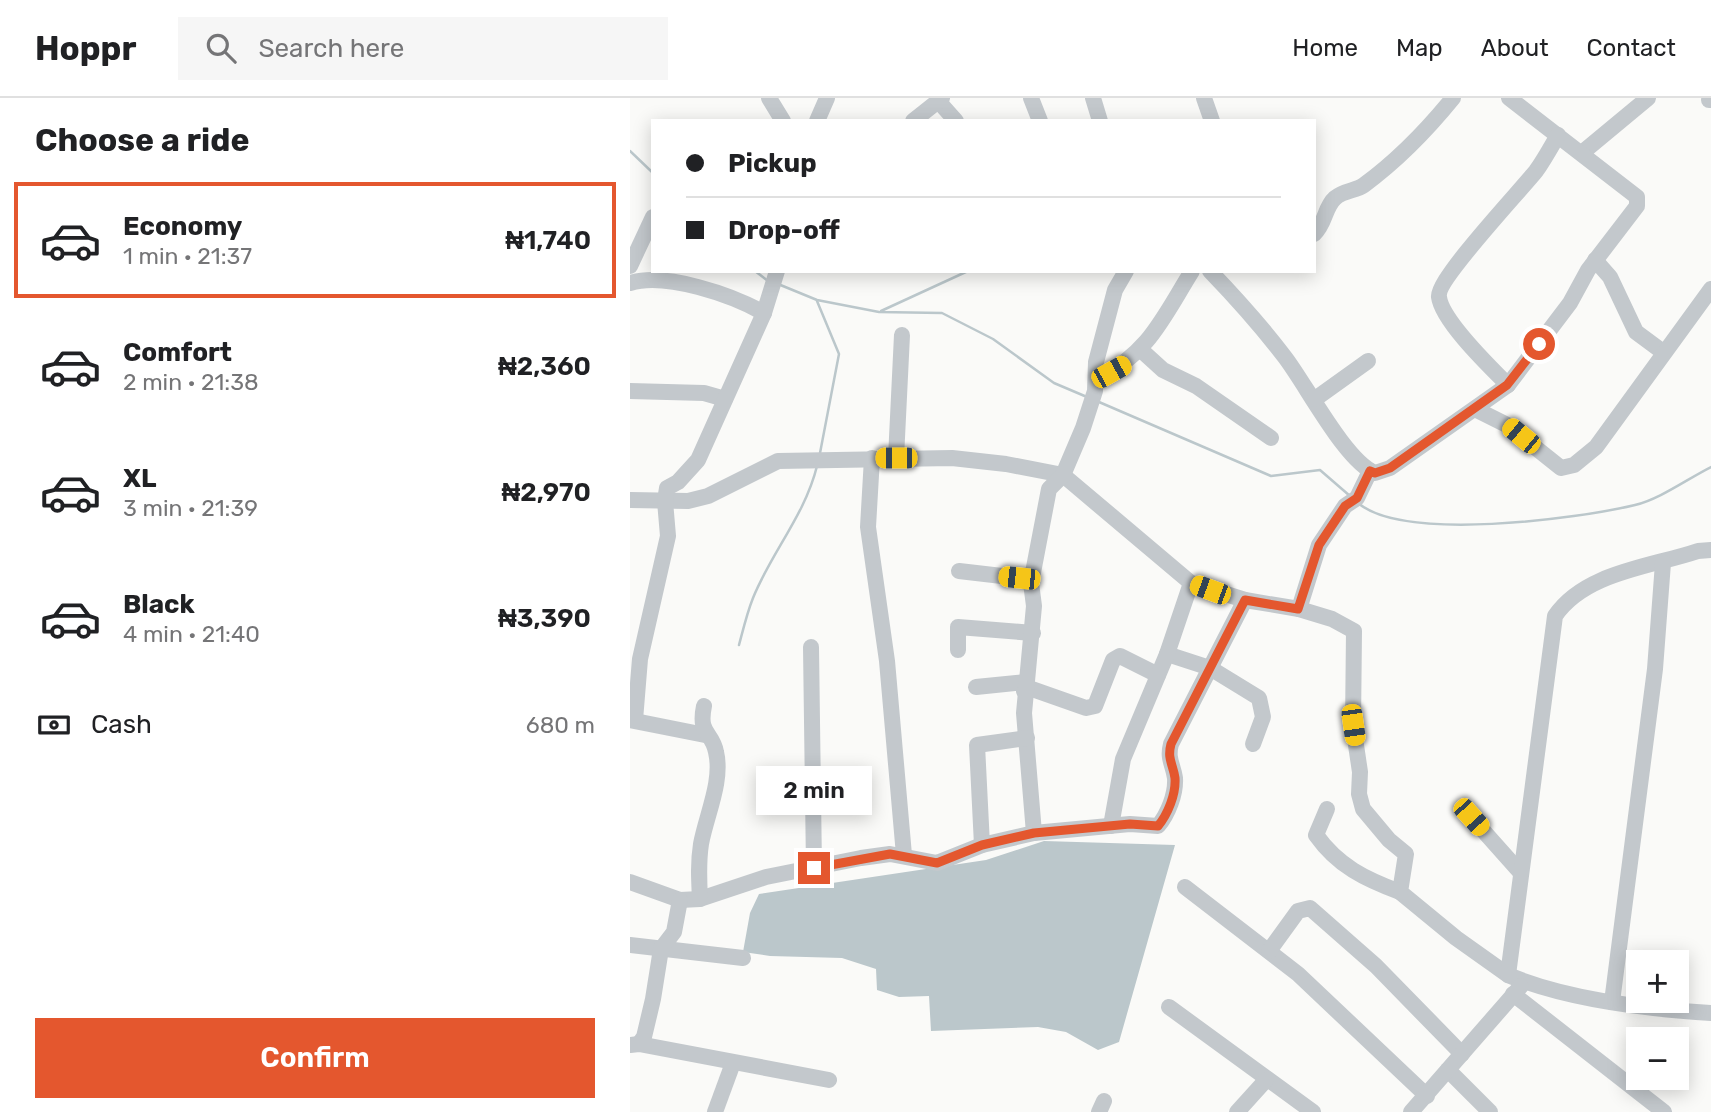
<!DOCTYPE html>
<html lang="en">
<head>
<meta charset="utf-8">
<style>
	:root { --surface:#fff; --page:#f6f6f6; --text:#202124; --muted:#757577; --line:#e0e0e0; --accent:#e4572e }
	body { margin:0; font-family:Rubik,sans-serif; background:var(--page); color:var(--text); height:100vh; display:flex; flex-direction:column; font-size:26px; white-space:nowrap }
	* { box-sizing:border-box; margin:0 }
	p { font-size:23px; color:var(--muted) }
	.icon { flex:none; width:38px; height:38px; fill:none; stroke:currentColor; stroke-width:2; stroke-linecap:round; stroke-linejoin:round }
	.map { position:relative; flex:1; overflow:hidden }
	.side { display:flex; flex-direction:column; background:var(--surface); width:630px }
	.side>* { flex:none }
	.guide { position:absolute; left:21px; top:21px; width:665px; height:154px; border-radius:0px; box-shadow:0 4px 18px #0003; display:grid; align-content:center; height:154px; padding:0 35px; background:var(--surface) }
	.buttons { position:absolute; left:996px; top:852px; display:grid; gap:14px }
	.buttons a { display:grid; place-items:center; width:63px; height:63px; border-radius:0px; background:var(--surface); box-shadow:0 4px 18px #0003; font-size:35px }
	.end { position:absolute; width:32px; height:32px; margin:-16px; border:9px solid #e4572e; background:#fff; box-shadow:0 0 0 4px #fff }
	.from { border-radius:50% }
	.bubble { position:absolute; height:49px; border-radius:0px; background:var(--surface); box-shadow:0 4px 18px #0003; font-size:23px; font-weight:600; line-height:49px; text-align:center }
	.car { position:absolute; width:21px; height:42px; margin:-21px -10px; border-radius:9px; box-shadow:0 0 5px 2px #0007; background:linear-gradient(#f5c518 24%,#345 0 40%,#f5c518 0 76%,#345 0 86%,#f5c518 0) }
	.guide b { display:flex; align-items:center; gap:24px; height:66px; font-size:26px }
	.guide b+b { border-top:2px solid var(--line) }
	.guide i { width:18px; height:18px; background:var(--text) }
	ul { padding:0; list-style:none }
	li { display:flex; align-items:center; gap:21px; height:116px; margin:0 14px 10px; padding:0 21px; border:4px solid transparent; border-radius:0px }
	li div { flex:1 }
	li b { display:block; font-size:26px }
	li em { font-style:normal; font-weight:600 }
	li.current { border-color:var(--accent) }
	li>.icon { width:63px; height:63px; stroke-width:1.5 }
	h2 { padding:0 35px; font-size:32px; line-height:84px }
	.pay { display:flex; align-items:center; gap:18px; height:77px; padding:0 35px; font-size:26px }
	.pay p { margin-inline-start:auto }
	.button { display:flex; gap:14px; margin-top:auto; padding:14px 35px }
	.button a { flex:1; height:80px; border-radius:0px; background:var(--accent); color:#fff; font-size:28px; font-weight:600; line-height:80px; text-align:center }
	header { display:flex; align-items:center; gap:42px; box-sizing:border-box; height:98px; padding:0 35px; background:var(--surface); border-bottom:2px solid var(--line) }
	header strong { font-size:33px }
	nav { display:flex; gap:38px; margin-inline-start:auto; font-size:24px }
	.search { width:490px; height:63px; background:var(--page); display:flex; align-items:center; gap:18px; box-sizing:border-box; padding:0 24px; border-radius:0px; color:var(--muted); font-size:26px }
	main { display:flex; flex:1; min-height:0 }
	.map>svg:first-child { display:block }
	.water { fill:#bbc7cb }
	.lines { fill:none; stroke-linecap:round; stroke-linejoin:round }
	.stream { stroke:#bbc7cb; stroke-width:2.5 }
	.minor { stroke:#c3c8cc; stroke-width:16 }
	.route { stroke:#e4572e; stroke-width:9 }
</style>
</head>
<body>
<header>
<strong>Hoppr</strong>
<div class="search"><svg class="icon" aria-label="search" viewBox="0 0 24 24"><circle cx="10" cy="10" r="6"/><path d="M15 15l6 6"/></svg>Search here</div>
<nav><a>Home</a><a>Map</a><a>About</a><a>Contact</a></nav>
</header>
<main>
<section class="side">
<h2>Choose a ride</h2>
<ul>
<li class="current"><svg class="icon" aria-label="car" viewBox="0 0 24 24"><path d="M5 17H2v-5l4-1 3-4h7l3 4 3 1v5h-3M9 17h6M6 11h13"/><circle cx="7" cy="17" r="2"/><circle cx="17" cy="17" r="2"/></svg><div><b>Economy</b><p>1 min · 21:37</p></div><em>₦1,740</em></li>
<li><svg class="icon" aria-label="car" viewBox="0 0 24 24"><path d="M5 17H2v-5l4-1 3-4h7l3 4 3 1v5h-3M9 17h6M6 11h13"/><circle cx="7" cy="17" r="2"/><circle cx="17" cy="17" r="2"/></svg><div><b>Comfort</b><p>2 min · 21:38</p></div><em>₦2,360</em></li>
<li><svg class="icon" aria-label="car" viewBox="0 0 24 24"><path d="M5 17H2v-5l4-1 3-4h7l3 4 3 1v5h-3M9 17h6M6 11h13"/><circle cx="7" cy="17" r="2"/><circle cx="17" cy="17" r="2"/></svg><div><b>XL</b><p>3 min · 21:39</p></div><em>₦2,970</em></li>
<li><svg class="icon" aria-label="car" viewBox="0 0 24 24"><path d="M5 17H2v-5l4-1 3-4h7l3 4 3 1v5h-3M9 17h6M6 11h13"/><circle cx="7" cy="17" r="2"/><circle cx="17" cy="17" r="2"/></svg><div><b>Black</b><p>4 min · 21:40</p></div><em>₦3,390</em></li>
</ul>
<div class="pay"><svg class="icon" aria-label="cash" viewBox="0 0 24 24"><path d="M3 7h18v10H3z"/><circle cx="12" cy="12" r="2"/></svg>Cash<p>680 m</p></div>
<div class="button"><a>Confirm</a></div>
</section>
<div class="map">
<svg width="1081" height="1014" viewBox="0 0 1081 1014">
	<rect width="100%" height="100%" fill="#fafaf8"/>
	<!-- water -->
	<polygon class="water" points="414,743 545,747 489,944 468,952 436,934 408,929 301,933 299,898 269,899 247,892 246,871 212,860 140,858 113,854 120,815 129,796 356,762"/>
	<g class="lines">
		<!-- stream -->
		<g class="stream">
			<polyline points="0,53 23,75"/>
			<polyline points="125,173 138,183"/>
			<polyline points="148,186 187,202 249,214 312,215 363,241 424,285 457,299"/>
			<polyline points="187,203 209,256 190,355"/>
			<polyline points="251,213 338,173"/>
			<polyline points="469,304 641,378 690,372 720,398"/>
			<path d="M728,405C774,444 947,421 1005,407C1030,401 1057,381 1081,369"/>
			<path d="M109,547C113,532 117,515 123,500C141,455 175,417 187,368"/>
		</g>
		<!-- minor -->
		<g class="minor">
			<polyline points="139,0 153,23"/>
			<polyline points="401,0 410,23"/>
			<polyline points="463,0 470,23"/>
			<polyline points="574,0 582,23"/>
			<polyline points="1079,2 1081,2"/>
			<polyline points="309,4 326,23"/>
			<polyline points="187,23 197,0"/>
			<polyline points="283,23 312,0"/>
			<polyline points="953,54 1018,0"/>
			<path d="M684,136C696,125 694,110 705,100C714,92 726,93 734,87C768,62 797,32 823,0"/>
			<polyline points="965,162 980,179 1006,234 1033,254"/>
			<polyline points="0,168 23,119"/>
			<path d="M580,173C606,200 631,228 654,258C676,286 715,363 745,375L760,370L878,287L940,205L958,172L1007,108V99L879,0"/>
			<path d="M0,185C36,174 102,197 134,215"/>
			<polyline points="511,252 533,272 566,288 641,340"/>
			<path d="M467,282C520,253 531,223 562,173"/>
			<path d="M878,287C860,269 812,223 809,199C806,182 891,92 906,73C914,62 921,49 928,37"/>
			<polyline points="0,293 74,295 95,301"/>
			<polyline points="685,301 738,263"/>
			<polyline points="845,311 877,327 931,370 944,367 966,349 1081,191"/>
			<polyline points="242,360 238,429 257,563 274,757"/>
			<polyline points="266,360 272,237"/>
			<path d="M0,402L58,403L78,398L148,363L322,360L376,366L433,377L561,485L615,502L669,511L702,521L724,533L723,627L730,674L729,696L733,711L759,742L776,756L770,794L826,840L878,877C938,902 1016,911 1081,915"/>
			<polyline points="329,473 389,480 401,485"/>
			<polyline points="669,511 689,447 715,408 727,400 740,373"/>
			<polyline points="181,549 184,770"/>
			<polyline points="328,552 328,529 403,535"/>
			<polyline points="537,556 580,570 629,600 633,619 623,646"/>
			<polyline points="346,589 396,584"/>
			<polyline points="394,593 402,591 456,610 465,608 483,562 490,558 528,577"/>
			<polyline points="0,622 75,637"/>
			<polyline points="5,622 10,561 38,438 35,403 37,390 48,384 68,362 134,215 147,173"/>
			<path d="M697,711L686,737C708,768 735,781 770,794"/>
			<polyline points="841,719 890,774"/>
			<polyline points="481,728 493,661 537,556 561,485"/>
			<polyline points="404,735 394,615 404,508 401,485 419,391 433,377 453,330 465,293 466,264 485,192 496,173"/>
			<polyline points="352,747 347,647 397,640"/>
			<path d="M0,784L50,802L70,801L136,779L231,760L260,756L307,765L352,747L404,735L500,726L528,728C538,716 546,696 545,680C543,666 537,661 541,646L615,502"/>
			<polyline points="555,789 668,876 797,998"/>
			<path d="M70,801C69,782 68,765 71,746C76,718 93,683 86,654C82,633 68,637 74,608"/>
			<polyline points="0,847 113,860"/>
			<polyline points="639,853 668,813 680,810 746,868 832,956"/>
			<path d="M878,877L925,518C955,474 1021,469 1068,453L1081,452"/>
			<polyline points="883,896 1034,1014"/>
			<polyline points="982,904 1025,571 1033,465"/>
			<polyline points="539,909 683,1014"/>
			<polyline points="9,946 14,939 23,901 31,851 44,834 50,802"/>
			<polyline points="0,947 9,946 199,982"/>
			<polyline points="818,972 860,1014"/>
			<polyline points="85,1014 103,965"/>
			<polyline points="469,1014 474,1003"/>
			<polyline points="607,1014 636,982"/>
			<polyline points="781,1014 891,888"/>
		</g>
	</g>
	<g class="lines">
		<!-- route -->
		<path class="route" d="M184,770L260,756L307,765L352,747L404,735L500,726L528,728C538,716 546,696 545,680C543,666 537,661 541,646L615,502L668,511L689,447L715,408L727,400L740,373L745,375L760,370L877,287L909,246"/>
	</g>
</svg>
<div class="buttons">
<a>+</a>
<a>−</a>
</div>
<i class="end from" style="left:909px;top:246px"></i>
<i class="end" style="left:184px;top:770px"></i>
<div class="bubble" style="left:126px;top:668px;width:116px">2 min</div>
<i class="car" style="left:481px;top:274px;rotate:61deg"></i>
<i class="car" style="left:891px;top:338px;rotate:309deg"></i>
<i class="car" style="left:266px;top:360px;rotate:270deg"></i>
<i class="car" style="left:389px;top:480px;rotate:276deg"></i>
<i class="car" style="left:580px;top:492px;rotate:290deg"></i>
<i class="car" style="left:723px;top:627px;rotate:172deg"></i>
<i class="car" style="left:841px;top:719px;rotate:138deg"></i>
<div class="guide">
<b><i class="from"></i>Pickup</b>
<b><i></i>Drop-off</b>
</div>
</div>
</main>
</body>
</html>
